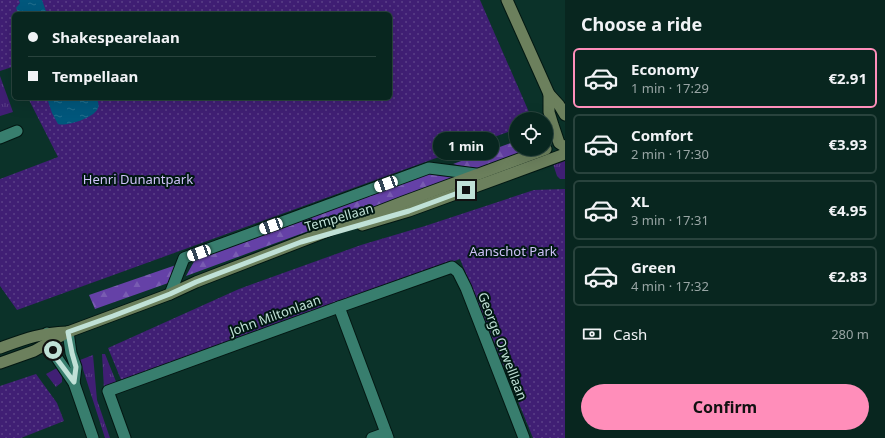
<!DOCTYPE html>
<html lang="en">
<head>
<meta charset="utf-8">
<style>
	:root { --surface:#08261f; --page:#16322c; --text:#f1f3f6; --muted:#98a5a4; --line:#29433d; --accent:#ff8eba }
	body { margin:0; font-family:"Noto Sans",sans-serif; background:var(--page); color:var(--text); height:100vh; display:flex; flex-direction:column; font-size:15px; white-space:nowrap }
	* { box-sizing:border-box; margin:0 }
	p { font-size:13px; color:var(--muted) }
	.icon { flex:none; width:22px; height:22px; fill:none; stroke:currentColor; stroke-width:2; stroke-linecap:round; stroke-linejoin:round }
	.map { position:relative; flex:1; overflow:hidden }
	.details { display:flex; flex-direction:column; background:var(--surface); width:320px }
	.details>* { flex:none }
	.top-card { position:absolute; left:12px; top:12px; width:380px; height:88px; border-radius:6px; box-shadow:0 4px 16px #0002,0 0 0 1px var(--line); display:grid; align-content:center; height:88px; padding:0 16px; background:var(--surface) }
	.tools { position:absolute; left:509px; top:112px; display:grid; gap:8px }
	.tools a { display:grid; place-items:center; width:44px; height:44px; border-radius:50%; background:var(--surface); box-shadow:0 4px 16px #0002,0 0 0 1px var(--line); font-size:20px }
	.end { position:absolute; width:18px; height:18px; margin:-9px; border:5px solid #c0e1d7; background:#111; box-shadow:0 0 0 2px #111 }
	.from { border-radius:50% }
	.bubble { position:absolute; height:28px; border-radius:14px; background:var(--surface); box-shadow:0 4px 16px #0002,0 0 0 1px var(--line); font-size:13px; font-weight:700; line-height:28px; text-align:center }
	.car { position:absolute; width:12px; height:24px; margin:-12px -6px; border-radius:5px; box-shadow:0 0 3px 1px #0007; background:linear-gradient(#fff 24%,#345 0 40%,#fff 0 76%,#345 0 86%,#fff 0) }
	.top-card b { display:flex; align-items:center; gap:14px; height:38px; font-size:15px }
	.top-card b+b { border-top:1px solid var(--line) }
	.top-card i { width:10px; height:10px; background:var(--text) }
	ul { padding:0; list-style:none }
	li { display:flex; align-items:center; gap:12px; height:60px; margin:0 8px 6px; padding:0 8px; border:2px solid var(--line); border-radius:6px }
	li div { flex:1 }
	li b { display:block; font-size:15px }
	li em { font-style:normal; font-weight:700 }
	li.current { border-color:var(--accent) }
	li>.icon { width:36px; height:36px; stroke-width:1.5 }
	h2 { padding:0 16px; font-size:18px; line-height:48px }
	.pay { display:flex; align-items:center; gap:10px; height:44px; padding:0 16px; font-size:15px }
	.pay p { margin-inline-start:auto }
	.button { display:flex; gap:8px; margin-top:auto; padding:8px 16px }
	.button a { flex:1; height:46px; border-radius:24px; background:var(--accent); color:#111; font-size:16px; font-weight:700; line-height:46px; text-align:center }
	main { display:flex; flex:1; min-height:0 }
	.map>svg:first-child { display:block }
	.grass { fill:url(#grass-tufts) }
	.forest { fill:url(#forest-firs) }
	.park { fill:url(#park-dots) }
	.water { fill:url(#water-ripples) }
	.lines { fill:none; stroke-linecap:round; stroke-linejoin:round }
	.minor-casing { stroke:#031712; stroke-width:13 }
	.tertiary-casing { stroke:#031712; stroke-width:13 }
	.secondary-casing { stroke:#031712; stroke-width:13 }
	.minor { stroke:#387e6e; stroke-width:11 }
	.tertiary { stroke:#387e6e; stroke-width:11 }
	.secondary { stroke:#6c805d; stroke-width:11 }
	.route { stroke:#c0e1d7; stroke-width:5 }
	.labels { text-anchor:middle; stroke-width:4; stroke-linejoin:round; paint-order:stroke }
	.park-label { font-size:13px; fill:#cfc2f8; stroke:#001812 }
	.street-label { font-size:13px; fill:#c0e1d7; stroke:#001812 }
</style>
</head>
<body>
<main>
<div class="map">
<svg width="565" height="438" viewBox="0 0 565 438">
	<defs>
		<pattern id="grass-tufts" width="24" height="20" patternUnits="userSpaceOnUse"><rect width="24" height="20" fill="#401f74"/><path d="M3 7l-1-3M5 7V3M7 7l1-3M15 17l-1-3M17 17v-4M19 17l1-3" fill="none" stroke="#5a3f87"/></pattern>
		<pattern id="forest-firs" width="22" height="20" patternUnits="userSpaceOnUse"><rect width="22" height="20" fill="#6541a7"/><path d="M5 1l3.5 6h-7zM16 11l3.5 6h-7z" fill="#795cb2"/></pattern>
		<pattern id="park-dots" width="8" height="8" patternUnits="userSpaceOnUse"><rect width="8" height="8" fill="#401f74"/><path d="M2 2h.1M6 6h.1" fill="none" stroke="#5a3f87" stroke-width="1.8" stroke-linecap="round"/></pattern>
		<pattern id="water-ripples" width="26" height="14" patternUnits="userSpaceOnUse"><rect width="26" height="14" fill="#00577c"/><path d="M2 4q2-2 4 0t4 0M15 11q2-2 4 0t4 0" fill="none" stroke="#236f8e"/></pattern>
	</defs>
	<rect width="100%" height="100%" fill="#0b3229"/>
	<!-- grass -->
	<g class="grass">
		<polygon points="0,76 13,112 0,116"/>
		<polygon points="565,159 565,179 560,179 557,176 553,164"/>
		<polygon points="102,354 105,354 117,384 104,389"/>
		<polygon points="93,355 97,400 110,438 105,438 80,360"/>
		<polygon points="57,368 62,377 62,382 56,387 46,374"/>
	</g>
	<!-- forest -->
	<g class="forest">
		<polygon points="516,141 516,149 532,149 477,170 453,164"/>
		<polygon points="427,172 459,176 186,276 196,258"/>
		<polygon points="176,265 171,282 95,309 89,295"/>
	</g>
	<!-- park -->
	<g class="park">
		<polygon points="0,0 480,0 532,119 516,119 516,129 17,310 0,286 0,179 58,157 28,98 390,98 390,14 14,14 14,71 12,67 0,71"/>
		<polygon points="565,189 565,438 533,438 460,259 122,382 108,348 239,289 361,245 425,226 534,190"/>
		<polygon points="36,374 57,403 64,421 21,438 0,438 0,386"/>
	</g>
	<!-- water -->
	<g class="water">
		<polygon points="19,0 42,0 47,14 19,14 16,8 20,3"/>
		<path d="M47,98H97C98,103 100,106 97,110C92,118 66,127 58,124L52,113Z"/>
	</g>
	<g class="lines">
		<defs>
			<g id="minor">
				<polyline points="0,138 17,131"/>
				<polyline points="170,294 184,258 429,168 476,174"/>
				<polyline points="339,307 388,438"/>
				<polyline points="125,438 108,391 339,307 452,267 458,272 466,288 524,438"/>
				<polyline points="372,438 386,433"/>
			</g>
			<g id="tertiary">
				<polyline points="68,332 71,353 76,367 74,383"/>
				<polyline points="47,333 57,358 74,383 93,438"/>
			</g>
			<g id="secondary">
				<polyline points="507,0 549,94 559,105 565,115"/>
				<polyline points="549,94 549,112 553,125 559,143 565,147"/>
				<polyline points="362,225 409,211 565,154"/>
				<path d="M0,348C25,339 40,333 67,332"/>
				<polyline points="0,363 34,351 68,332 170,294 196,282 403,202 546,149"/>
			</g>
		</defs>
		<!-- minor casing -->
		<use href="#minor" class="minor-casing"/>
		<!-- tertiary casing -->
		<use href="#tertiary" class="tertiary-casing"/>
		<!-- secondary casing -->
		<use href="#secondary" class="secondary-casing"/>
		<!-- minor -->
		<use href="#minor" class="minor"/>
		<!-- tertiary -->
		<use href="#tertiary" class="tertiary"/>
		<!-- secondary -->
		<use href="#secondary" class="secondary"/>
	</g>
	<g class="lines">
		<!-- route -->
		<polyline class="route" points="53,350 56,358 74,382 76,367 72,353 68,332 113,316 170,294 196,282 301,242 409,211 466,190"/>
	</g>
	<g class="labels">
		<!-- park labels -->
		<g class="park-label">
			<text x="138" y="184">Henri Dunantpark</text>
			<text x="513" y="256">Aanschot Park</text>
		</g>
		<!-- street labels -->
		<g class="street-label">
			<text transform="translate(339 217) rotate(-16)" y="5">Tempellaan</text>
			<text transform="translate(275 315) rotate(-20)" y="5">John Miltonlaan</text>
			<text transform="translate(503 346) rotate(69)" y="5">George Orwelllaan</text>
		</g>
	</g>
</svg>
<div class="tools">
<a><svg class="icon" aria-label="locate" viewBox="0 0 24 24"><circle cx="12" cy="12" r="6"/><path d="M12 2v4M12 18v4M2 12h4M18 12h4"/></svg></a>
</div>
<i class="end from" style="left:53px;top:350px"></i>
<i class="end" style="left:466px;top:190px"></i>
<div class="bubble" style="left:433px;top:132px;width:66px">1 min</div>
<i class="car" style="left:386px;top:184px;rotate:250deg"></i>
<i class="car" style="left:271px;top:226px;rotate:250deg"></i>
<i class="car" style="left:199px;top:253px;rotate:250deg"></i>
<div class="top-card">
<b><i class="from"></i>Shakespearelaan</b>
<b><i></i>Tempellaan</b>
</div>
</div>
<section class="details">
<h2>Choose a ride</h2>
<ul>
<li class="current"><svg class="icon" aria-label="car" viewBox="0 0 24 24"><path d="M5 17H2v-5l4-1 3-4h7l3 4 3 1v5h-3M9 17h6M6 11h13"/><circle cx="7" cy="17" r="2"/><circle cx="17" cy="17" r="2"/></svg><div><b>Economy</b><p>1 min · 17:29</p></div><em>€2.91</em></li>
<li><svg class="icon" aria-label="car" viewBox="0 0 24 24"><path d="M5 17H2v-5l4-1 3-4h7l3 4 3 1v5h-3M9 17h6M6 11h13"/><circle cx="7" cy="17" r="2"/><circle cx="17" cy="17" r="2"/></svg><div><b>Comfort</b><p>2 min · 17:30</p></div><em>€3.93</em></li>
<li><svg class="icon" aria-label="car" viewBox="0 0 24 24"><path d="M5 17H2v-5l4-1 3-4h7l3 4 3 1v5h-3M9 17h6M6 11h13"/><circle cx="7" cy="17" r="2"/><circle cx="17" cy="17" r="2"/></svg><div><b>XL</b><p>3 min · 17:31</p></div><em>€4.95</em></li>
<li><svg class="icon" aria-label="car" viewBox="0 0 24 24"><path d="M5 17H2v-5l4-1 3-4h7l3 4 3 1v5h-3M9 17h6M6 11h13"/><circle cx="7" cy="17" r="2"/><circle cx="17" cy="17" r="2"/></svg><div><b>Green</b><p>4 min · 17:32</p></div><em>€2.83</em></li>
</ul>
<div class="pay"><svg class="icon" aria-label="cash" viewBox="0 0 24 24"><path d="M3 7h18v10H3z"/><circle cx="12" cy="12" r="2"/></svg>Cash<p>280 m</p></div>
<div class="button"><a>Confirm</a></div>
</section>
</main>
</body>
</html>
